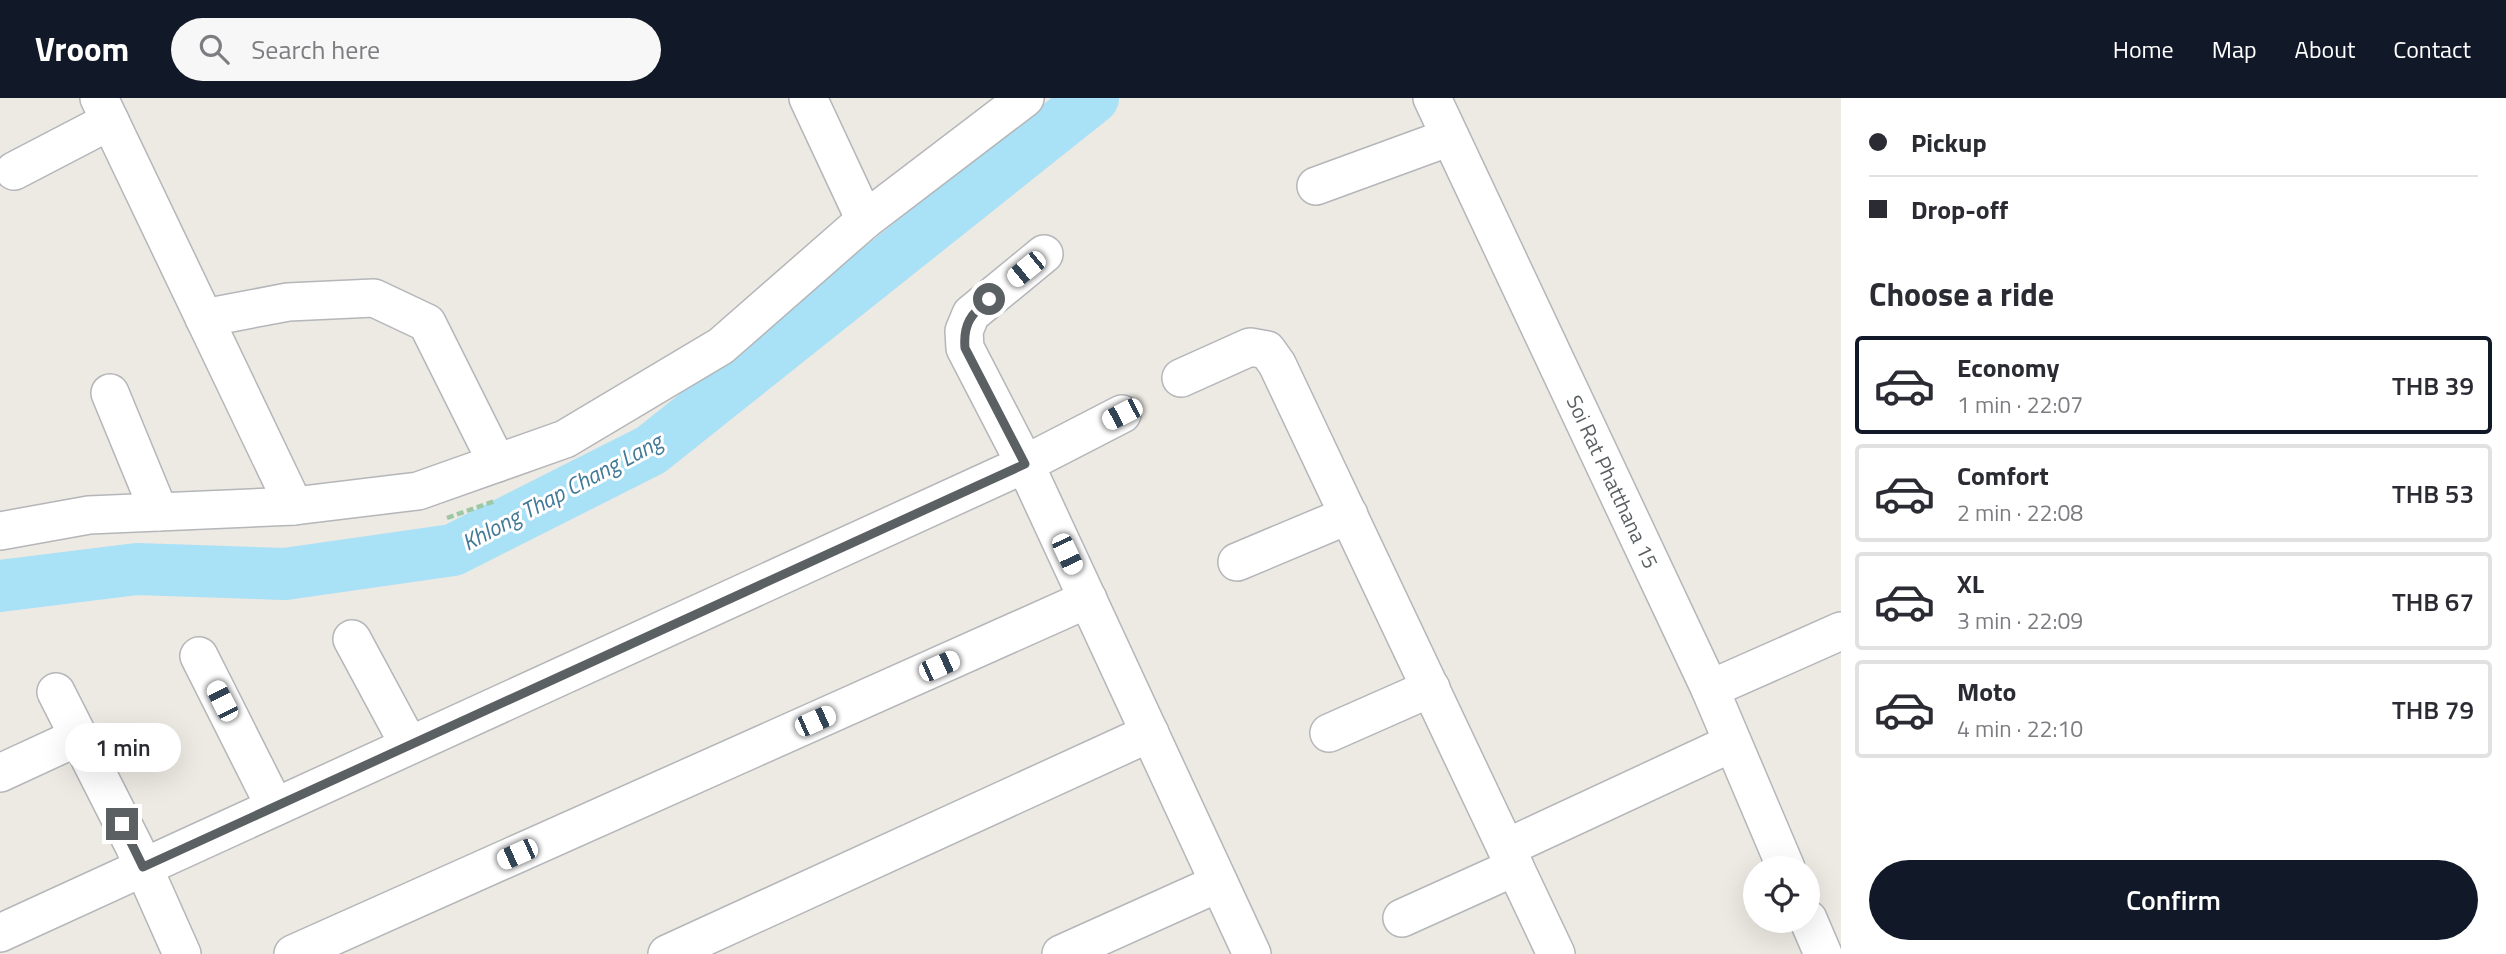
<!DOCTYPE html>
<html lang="en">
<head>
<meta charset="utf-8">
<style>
	:root { --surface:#fff; --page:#f7f7f7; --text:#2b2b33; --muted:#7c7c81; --line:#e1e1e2; --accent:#111827 }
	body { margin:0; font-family:"Titillium Web",sans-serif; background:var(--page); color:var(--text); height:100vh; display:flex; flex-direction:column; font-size:26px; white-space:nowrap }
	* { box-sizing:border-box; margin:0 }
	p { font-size:23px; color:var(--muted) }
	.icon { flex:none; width:38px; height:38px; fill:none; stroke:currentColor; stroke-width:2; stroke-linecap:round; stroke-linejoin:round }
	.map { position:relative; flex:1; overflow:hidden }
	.side { display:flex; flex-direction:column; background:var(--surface); width:665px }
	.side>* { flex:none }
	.banner { display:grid; align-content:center; height:154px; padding:0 28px; background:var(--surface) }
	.fabs { position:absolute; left:1743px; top:758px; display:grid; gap:14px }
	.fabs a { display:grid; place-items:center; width:77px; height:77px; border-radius:50%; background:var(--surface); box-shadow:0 7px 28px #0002; font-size:35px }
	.end { position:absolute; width:32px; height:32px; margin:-16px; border:9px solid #5b6063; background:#fff; box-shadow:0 0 0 4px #fff }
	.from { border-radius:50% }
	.bubble { position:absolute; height:49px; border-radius:24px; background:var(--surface); box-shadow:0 7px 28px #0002; font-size:23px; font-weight:600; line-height:49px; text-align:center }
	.car { position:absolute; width:21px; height:42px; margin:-21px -10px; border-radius:9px; box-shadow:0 0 5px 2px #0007; background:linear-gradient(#fff 24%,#345 0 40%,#fff 0 76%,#345 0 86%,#fff 0) }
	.banner b { display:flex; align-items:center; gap:24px; height:66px; font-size:26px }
	.banner b+b { border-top:2px solid var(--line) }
	.banner i { width:18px; height:18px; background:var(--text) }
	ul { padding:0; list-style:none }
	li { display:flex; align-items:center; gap:21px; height:98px; margin:0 14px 10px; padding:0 14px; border:4px solid var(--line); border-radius:7px }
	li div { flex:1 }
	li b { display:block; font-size:26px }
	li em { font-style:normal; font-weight:600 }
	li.current { border-color:var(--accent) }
	li>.icon { width:63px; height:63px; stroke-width:1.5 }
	h2 { padding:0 28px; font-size:32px; line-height:84px }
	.action { display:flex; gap:14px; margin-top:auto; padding:14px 28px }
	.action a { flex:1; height:80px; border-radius:42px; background:var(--accent); color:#fff; font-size:28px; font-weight:600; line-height:80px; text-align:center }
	header { display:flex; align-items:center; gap:42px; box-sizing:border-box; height:98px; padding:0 35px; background:var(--accent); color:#fff }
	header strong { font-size:33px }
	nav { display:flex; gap:38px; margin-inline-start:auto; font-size:24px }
	.search { width:490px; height:63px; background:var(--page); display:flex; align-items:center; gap:18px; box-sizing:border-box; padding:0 24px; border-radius:38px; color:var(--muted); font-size:26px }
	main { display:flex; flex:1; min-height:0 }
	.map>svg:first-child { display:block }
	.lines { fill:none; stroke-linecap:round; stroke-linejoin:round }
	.river { stroke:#a9e1f7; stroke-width:52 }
	.minor-casing { stroke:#b4b6b9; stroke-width:40 }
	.path { stroke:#9ec8a4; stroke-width:4.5; stroke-dasharray:7 3.5; stroke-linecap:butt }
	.minor { stroke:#fff; stroke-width:37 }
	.route { stroke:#5b6063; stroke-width:9 }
	.labels { text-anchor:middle; stroke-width:6; stroke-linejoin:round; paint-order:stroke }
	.street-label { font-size:21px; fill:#5b6063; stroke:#fff }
	.water-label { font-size:23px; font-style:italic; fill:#417997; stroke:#fff }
</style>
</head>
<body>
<header>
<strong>Vroom</strong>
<div class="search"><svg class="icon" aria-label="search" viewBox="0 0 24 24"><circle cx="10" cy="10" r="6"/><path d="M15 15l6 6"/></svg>Search here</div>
<nav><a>Home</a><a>Map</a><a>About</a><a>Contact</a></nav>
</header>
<main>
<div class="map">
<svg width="1841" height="856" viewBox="0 0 1841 856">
	<rect width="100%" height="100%" fill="#ede9e3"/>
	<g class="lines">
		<!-- river -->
		<polyline class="river" points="0,488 137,471 285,476 453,452 651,352 1093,0"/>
		<defs>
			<g id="minor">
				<polyline points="99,0 294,408"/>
				<polyline points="808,0 865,122"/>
				<polyline points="1432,0 1710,591 1786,770"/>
				<polyline points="14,73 110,23"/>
				<polyline points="1316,88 1450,39"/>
				<polyline points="1044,156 971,216 964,233 965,250 1025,366 1252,856"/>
				<polyline points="204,220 288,204 374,200 427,225 497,365"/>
				<polyline points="1181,280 1250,249 1267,252 1277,266 1556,856"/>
				<polyline points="110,295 159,414"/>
				<polyline points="0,433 89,417 294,408 418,393 565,341 721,248 865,122 1025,0"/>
				<polyline points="1237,464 1349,417"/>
				<polyline points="352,541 409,647"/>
				<polyline points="199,558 275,709"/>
				<polyline points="1710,591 1841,533"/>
				<polyline points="56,594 134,748 182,856"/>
				<polyline points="1329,635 1431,590"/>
				<polyline points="0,675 78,639"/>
				<polyline points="1506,750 1732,645"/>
				<polyline points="1402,820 1515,769"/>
				<polyline points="1808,821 1823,856"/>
				<polyline points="0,835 1025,366 1122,316"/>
				<polyline points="293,856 1088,501"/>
				<polyline points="667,856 1150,635"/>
				<polyline points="1061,856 1219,785"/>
			</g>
		</defs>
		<!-- minor casing -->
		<use href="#minor" class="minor-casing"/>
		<!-- path -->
		<polyline class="path" points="447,420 495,403"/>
		<!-- minor -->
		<use href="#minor" class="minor"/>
	</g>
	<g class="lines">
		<!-- route -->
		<path class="route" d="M122,726L143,769L1025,366L965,250C963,226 971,216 989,201"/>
	</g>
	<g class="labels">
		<!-- street labels -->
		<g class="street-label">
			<text transform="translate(1612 384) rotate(65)" y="7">Soi Rat Phatthana 15</text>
		</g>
		<!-- water labels -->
		<g class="water-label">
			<text transform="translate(562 394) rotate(-28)" y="8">Khlong Thap Chang Lang</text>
		</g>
	</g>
</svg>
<div class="fabs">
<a><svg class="icon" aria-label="locate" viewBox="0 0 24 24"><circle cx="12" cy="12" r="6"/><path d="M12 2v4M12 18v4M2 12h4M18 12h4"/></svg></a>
</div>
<i class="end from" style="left:989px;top:201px"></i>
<i class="end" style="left:122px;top:726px"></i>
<div class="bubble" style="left:65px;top:625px;width:116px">1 min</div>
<i class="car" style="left:1026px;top:171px;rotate:231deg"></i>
<i class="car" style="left:1122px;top:316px;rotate:243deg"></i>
<i class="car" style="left:1067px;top:456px;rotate:155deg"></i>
<i class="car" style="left:939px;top:568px;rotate:66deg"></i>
<i class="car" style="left:222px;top:603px;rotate:333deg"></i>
<i class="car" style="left:815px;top:623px;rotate:66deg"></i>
<i class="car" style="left:517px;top:756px;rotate:246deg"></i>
</div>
<section class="side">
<div class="banner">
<b><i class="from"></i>Pickup</b>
<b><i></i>Drop-off</b>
</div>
<h2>Choose a ride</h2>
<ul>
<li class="current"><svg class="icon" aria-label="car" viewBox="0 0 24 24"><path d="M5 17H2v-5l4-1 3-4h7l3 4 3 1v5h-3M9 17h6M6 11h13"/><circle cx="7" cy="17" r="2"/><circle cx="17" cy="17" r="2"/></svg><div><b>Economy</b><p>1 min · 22:07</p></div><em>THB 39</em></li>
<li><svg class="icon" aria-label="car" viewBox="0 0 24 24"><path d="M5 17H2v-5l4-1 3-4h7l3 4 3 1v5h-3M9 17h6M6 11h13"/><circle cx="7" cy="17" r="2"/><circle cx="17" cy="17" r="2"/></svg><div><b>Comfort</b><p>2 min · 22:08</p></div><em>THB 53</em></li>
<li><svg class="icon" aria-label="car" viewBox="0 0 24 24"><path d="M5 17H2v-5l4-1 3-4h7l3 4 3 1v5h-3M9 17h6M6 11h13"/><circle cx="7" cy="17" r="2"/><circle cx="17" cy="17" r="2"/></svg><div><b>XL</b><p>3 min · 22:09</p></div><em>THB 67</em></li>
<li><svg class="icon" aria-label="car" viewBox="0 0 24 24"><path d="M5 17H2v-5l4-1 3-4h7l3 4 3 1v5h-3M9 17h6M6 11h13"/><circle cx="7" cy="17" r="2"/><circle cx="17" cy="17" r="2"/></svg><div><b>Moto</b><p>4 min · 22:10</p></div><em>THB 79</em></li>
</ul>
<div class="action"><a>Confirm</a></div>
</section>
</main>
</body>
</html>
